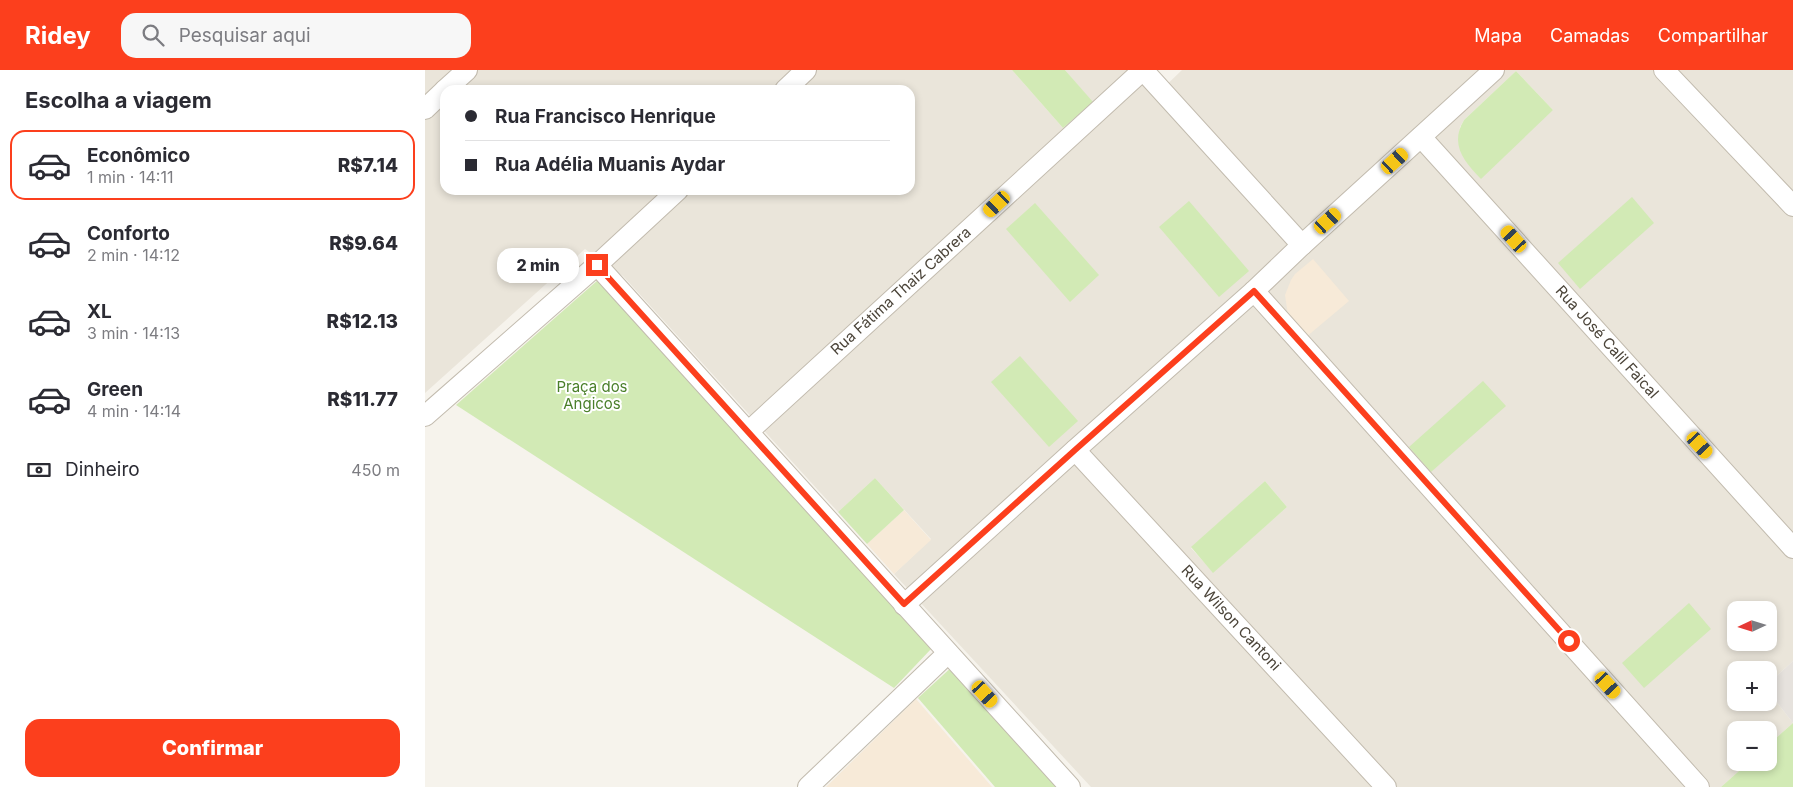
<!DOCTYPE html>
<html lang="pt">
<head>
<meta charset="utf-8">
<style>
	:root { --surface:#fff; --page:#f7f7f7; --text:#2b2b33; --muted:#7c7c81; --line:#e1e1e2; --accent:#fc3f1d }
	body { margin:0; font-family:Inter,sans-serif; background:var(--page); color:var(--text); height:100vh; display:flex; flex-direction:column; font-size:19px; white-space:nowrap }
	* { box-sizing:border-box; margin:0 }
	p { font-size:16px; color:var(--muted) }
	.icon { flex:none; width:28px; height:28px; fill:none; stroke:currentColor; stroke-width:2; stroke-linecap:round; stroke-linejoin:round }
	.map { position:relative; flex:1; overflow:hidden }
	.side { display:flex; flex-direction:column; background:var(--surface); width:425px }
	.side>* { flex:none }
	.banner { position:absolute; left:15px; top:15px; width:475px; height:110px; border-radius:15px; box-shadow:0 2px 8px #0003; display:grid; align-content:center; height:110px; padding:0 25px; background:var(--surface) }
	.needle { width:32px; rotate:266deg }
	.tools { position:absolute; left:1302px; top:531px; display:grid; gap:10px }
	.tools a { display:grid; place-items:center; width:50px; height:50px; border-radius:10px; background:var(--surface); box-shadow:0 2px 8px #0003; font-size:25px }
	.end { position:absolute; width:22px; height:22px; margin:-11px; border:6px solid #fc3f1d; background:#fff; box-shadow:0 0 0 2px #fff }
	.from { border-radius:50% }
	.bubble { position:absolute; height:35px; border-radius:15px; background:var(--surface); box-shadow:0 2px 8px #0003; font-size:16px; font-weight:800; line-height:35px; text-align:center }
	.car { position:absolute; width:15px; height:30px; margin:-15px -8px; border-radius:6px; box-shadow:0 0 4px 1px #0007; background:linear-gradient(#f5c518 24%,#345 0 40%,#f5c518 0 76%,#345 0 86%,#f5c518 0) }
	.banner b { display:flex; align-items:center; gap:18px; height:48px; font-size:19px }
	.banner b+b { border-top:1px solid var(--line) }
	.banner i { width:12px; height:12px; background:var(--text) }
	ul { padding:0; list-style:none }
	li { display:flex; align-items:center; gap:15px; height:70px; margin:0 10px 8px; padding:0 15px; border:2px solid transparent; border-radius:15px }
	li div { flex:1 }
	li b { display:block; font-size:19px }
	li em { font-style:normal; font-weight:800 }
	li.active { border-color:var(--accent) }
	li>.icon { width:45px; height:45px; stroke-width:1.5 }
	h2 { padding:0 25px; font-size:22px; line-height:60px }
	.pay { display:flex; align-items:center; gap:12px; height:55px; padding:0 25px; font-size:19px }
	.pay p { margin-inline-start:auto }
	.button { display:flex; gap:10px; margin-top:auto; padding:10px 25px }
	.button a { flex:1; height:58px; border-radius:15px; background:var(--accent); color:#fff; font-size:20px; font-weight:800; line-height:58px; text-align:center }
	header { display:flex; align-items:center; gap:30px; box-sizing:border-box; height:70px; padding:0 25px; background:var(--accent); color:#fff }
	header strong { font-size:24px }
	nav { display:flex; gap:28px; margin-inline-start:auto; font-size:18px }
	.search { width:350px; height:45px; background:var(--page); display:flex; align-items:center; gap:12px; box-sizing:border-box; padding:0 18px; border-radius:15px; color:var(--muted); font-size:19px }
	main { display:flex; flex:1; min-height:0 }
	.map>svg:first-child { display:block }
	.residential { fill:#eae5da; fill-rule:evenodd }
	.commercial { fill:#f7ead8 }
	.industrial { fill:#e6e2dd }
	.green { fill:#d2eab5 }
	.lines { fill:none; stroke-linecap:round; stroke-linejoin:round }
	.minor-casing { stroke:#c2bbae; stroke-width:22 }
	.minor { stroke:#fff; stroke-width:20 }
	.route { stroke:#fc3f1d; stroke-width:6 }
	.labels { text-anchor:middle; stroke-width:4; stroke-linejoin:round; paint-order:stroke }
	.street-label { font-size:15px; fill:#4b4439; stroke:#fff }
	.park-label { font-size:15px; fill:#4a7f2a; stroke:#fff }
</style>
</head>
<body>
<header>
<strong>Ridey</strong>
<div class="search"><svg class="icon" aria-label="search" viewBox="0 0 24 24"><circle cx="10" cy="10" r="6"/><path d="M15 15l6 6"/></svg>Pesquisar aqui</div>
<nav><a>Mapa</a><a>Camadas</a><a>Compartilhar</a></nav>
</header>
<main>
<section class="side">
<h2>Escolha a viagem</h2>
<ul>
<li class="active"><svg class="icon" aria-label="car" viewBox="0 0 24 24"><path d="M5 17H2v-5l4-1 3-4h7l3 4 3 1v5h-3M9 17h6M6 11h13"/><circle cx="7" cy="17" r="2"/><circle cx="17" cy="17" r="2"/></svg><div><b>Econômico</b><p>1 min · 14:11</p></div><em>R$7.14</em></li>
<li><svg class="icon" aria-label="car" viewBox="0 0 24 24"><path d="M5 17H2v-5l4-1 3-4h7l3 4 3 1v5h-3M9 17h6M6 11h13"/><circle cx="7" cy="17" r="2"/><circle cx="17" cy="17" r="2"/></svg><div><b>Conforto</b><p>2 min · 14:12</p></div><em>R$9.64</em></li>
<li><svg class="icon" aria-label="car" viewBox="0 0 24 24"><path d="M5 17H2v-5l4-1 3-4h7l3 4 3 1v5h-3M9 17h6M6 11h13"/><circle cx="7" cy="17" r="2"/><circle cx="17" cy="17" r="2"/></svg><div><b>XL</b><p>3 min · 14:13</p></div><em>R$12.13</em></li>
<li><svg class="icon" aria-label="car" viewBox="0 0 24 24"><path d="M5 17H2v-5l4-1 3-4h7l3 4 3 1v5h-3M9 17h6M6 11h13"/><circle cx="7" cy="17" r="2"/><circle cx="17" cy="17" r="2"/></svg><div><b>Green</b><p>4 min · 14:14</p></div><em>R$11.77</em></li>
</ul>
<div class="pay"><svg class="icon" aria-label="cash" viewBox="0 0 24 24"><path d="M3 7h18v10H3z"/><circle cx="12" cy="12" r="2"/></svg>Dinheiro<p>450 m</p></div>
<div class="button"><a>Confirmar</a></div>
</section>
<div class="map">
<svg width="1368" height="717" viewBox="0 0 1368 717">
	<rect width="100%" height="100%" fill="#f6f3ec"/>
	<!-- residential -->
	<path class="residential" d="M0,0H587L638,58L667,32L640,0H706L730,26L757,0H1368V591L1344,613V600H1311V632H1344V622L1368,653L1344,674V660H1311V692L1323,693L1296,717H666L469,504L506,469L450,408L413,442L198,206L160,179L0,323ZM1091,1L1128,40L1034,65L1035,57L1039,50ZM20,20H485V120H20ZM840,411L862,437L788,502L766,478ZM1311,540H1344V572H1311Z"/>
	<!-- commercial -->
	<g class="commercial">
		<polygon points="888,189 924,231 880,268 863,245 860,225 866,210 870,204"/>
		<polygon points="479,440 506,470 469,504 442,474"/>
		<polygon points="491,629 567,717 401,717"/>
	</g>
	<!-- industrial -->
	<polygon class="industrial" points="1368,591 1368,653 1344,622 1344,613"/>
	<!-- green -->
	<g class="green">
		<polygon points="587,0 640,0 668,32 638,58"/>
		<path d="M1091,1L1128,40L1056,109C1040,92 1024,75 1039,50Z"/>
		<polygon points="1207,127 1229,153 1155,219 1133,193"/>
		<polygon points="764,131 824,201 794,227 734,157"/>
		<polygon points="610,133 674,205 645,232 581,159"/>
		<polygon points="173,210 507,578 469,618 31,335"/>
		<polygon points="595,286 653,351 624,377 566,312"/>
		<polygon points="1058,311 1081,336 1006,402 984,377"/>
		<polygon points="450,408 479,440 442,474 413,442"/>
		<polygon points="840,411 862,437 788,503 766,477"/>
		<polygon points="1264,533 1286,559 1219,618 1197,593"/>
		<polygon points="529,595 640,717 570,717 493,628"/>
		<polygon points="1368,653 1368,717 1296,717 1323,693 1344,692 1344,674"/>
	</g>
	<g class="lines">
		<defs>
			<g id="minor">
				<polyline points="718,0 877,175"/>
				<polyline points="1239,0 1368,136"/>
				<polyline points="20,20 42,0"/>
				<polyline points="360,20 381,0"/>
				<polyline points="0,39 20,20"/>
				<polyline points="996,67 1368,478"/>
				<polyline points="172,195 645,717"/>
				<polyline points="829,221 1274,717"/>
				<polyline points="0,346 172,195 253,120"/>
				<polyline points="323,362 718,0"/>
				<polyline points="650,380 961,717"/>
				<polyline points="479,535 650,380 829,221 877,175 1069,0"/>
				<polyline points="383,717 523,583"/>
			</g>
		</defs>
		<!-- minor casing -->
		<use href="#minor" class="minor-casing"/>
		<!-- minor -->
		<use href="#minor" class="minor"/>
	</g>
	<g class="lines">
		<!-- route -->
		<polyline class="route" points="172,195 479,534 650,380 829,221 1144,571"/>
	</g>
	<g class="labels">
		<!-- street labels -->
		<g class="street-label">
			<text transform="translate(476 221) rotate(-42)" y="5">Rua Fátima Thaiz Cabrera</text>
			<text transform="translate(1182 272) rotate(48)" y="5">Rua José Calil Faical</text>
			<text transform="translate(806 548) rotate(47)" y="5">Rua Wilson Cantoni</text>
		</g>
		<!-- park labels -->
		<g class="park-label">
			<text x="167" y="322">Praça dos<tspan x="167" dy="17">Angicos</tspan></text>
		</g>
	</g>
</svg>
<div class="tools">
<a><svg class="needle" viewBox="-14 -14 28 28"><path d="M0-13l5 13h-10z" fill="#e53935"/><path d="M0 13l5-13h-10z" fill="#7c7c81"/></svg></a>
<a>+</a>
<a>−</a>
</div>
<i class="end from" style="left:1144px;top:571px"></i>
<i class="end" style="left:172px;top:195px"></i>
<div class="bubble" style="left:72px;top:178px;width:82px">2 min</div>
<i class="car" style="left:970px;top:91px;rotate:48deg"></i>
<i class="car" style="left:572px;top:134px;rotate:227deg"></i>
<i class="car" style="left:903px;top:151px;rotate:48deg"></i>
<i class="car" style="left:1089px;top:169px;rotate:318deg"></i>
<i class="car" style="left:1275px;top:375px;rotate:138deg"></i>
<i class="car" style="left:1183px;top:615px;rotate:138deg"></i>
<i class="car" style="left:560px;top:624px;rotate:138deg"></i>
<div class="banner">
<b><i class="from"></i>Rua Francisco Henrique</b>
<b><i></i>Rua Adélia Muanis Aydar</b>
</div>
</div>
</main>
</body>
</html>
